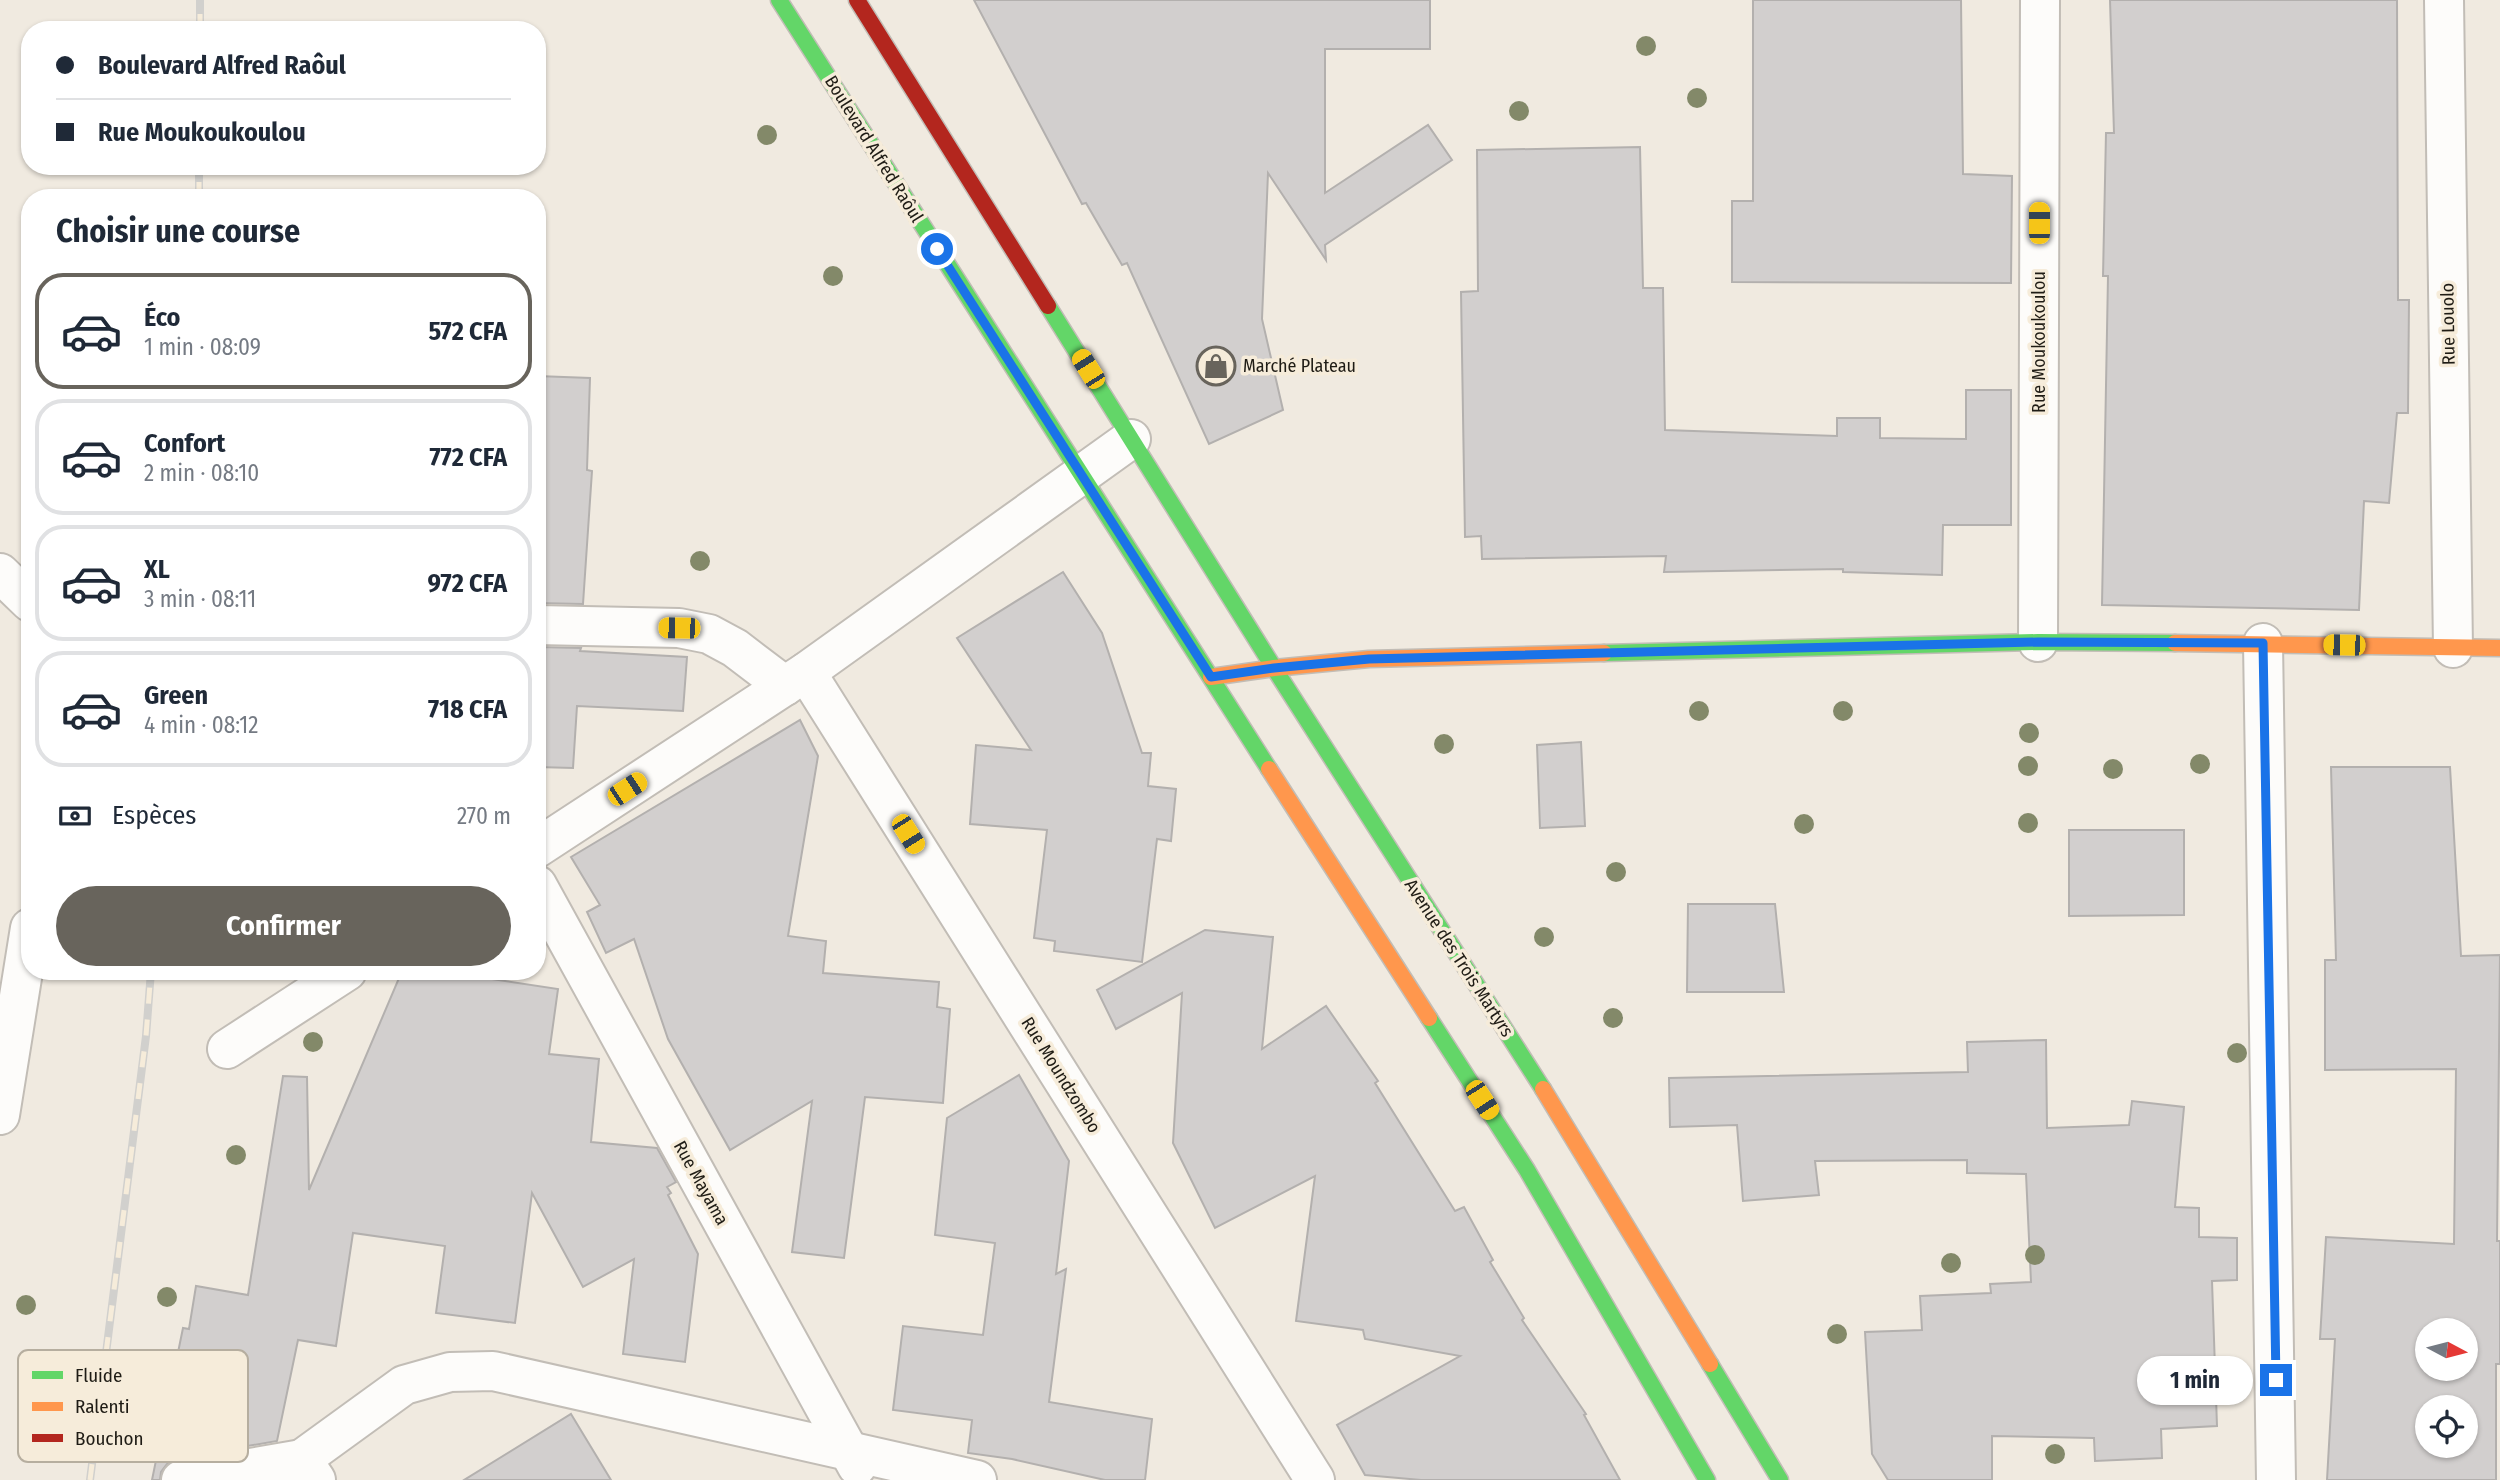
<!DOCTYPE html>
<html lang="fr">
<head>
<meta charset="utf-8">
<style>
	:root { --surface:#fff; --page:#f6f6f7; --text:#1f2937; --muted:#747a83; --line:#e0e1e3; --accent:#68645c }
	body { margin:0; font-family:"Fira Sans Condensed",sans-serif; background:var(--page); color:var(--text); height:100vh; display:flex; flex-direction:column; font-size:26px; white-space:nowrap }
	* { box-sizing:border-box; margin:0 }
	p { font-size:23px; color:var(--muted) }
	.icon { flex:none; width:38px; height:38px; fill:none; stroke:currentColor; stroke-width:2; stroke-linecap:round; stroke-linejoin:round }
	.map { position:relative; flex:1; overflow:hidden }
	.details { position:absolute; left:21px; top:189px; width:525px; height:791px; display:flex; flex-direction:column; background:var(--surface); border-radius:28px; box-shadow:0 2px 5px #0004 }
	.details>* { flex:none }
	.hud { position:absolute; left:21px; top:21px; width:525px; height:154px; border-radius:28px; box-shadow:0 2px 5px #0004; display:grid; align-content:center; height:154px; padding:0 35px; background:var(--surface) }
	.needle { width:46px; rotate:97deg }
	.controls { position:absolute; left:2415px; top:1318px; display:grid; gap:14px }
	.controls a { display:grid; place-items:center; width:63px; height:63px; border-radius:50%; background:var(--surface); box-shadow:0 2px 5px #0004; font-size:35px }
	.end { position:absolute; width:32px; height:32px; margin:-16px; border:9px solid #1a73e8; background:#fff; box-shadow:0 0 0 4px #fff }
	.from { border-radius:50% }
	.bubble { position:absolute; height:49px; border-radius:24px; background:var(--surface); box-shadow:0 2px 5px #0004; font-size:23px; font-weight:700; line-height:49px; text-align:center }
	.car { position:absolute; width:21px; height:42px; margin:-21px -10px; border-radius:9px; box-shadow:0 0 5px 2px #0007; background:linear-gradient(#f5c518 24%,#345 0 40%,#f5c518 0 76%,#345 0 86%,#f5c518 0) }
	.hud b { display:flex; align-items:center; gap:24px; height:66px; font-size:26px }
	.hud b+b { border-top:2px solid var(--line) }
	.hud i { width:18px; height:18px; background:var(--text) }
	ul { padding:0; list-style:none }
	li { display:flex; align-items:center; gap:21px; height:116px; margin:0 14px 10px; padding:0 21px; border:4px solid var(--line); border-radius:28px }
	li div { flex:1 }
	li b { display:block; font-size:26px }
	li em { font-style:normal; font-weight:700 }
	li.on { border-color:var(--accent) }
	li>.icon { width:63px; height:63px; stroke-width:1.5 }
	h2 { padding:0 35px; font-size:32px; line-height:84px }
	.pay { display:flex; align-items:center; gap:18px; height:77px; padding:0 35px; font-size:26px }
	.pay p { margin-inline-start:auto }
	.action { display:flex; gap:14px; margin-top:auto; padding:14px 35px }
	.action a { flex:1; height:80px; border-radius:42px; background:var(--accent); color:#fff; font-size:28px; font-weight:700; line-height:80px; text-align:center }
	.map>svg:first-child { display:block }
	.building { fill:#d2cfce; stroke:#b3b0ae; stroke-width:2; fill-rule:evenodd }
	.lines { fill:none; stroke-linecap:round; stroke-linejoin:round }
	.street-casing { stroke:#c2bdb6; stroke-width:42 }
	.fast-casing { stroke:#c2bdb6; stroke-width:19 }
	.slow-casing { stroke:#c2bdb6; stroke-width:19 }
	.jam-casing { stroke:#c2bdb6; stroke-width:19 }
	.street { stroke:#fdfcfa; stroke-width:38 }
	.fast { stroke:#63d668; stroke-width:16 }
	.slow { stroke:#ff974d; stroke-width:16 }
	.jam { stroke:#b3261e; stroke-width:16 }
	.rail-casing { stroke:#d1d0cd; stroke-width:8 }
	.rail { stroke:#f6ecda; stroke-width:5; stroke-dasharray:16; stroke-linecap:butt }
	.tree { fill:#838969 }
	.route { stroke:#1a73e8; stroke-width:9 }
	.labels { text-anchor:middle; stroke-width:7; stroke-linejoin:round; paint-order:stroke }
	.street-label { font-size:18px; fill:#1f1c15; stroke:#f6ecda }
	.poi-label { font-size:18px; fill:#1f1c15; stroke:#f6ecda; text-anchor:start }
	.key { fill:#f6ecda; stroke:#b6ae9f; stroke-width:2 }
	.key-label { font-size:19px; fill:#1f1c15 }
</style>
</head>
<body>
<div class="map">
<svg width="2500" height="1480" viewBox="0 0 2500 1480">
	<rect width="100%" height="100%" fill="#f0eae0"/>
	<!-- building -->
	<g class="building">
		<polygon points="974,0 1430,0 1430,49 1325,49 1325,193 1428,125 1452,160 1325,245 1326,260 1268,173 1262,319 1283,410 1209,444 1127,263 1122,265 1086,203 1082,204"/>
		<polygon points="1753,0 1961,0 1963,174 2012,176 2011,283 1732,282 1732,201 1753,201"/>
		<polygon points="2110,0 2397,0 2398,300 2409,300 2408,413 2397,413 2389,503 2364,501 2359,610 2102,605 2108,276 2103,276 2106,133 2114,133"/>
		<polygon points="1640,147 1643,288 1663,288 1665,430 1837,436 1837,418 1880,418 1880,438 1966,439 1966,390 2011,390 2011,525 1943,525 1942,575 1843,572 1843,569 1664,572 1666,556 1482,559 1481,536 1465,537 1461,292 1478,291 1477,150"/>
		<polygon points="537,376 590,378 587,470 592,471 583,604 537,603"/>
		<polygon points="1063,572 1102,633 1142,753 1151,753 1148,786 1176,789 1171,841 1157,839 1142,962 1054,951 1055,941 1034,938 1047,830 970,824 976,745 1031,750 957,638"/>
		<polygon points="537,647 581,648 580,651 687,657 683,711 577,706 573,768 537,767"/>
		<polygon points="800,720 818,756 788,936 826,941 823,973 939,982 937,1007 950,1009 943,1103 865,1097 844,1258 792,1252 812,1101 730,1150 668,1039 634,939 606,953 587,912 600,905 571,857"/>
		<polygon points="1581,742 1585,826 1540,828 1537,745"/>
		<path d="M2331,767H2450L2461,956L2500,955L2497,1241H2500V1364H2496V1480H2327L2335,1339H2320L2326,1237L2454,1244L2456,1069L2325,1070V960H2336ZM2427,1330H2466V1368H2427ZM2427,1407H2466V1446H2427Z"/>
		<polygon points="2069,830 2184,830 2184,915 2069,916"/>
		<polygon points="1688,904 1775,904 1784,992 1687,992"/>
		<polygon points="1205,930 1273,937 1262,1049 1326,1006 1378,1081 1375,1083 1455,1211 1464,1207 1493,1260 1490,1262 1524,1318 1522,1320 1586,1414 1584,1415 1620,1480 1421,1480 1365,1475 1337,1425 1460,1356 1365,1339 1363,1330 1296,1321 1315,1176 1215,1228 1173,1143 1182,993 1116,1029 1097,990"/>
		<polygon points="402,971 439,971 558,989 549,1054 599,1059 591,1142 657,1148 676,1182 667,1187 671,1193 668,1195 698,1254 685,1362 623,1354 634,1259 583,1287 532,1193 515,1323 436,1313 445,1246 353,1233 336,1346 298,1340 277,1441 177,1458 167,1464 161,1472 160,1480 152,1480 183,1328 189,1329 196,1286 248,1295 283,1076 307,1077 309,1190"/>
		<polygon points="2046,1040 2047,1128 2129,1125 2132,1101 2184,1107 2175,1207 2199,1208 2199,1237 2237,1238 2237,1280 2212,1281 2217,1426 2161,1429 2162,1458 2095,1461 2094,1438 1992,1436 1992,1480 1888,1480 1872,1454 1865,1332 1922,1330 1920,1296 1991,1293 1990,1284 2031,1282 2026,1174 1967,1173 1967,1160 1815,1161 1819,1195 1743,1201 1737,1125 1670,1127 1669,1078 1968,1072 1967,1042"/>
		<polygon points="1019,1075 1069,1161 1056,1274 1066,1269 1049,1402 1152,1419 1145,1480 1105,1480 1012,1459 968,1453 972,1420 893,1410 903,1326 983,1335 995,1243 935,1235 947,1118"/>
		<polygon points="571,1414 611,1480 464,1480"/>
	</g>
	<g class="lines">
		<defs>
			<g id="street">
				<polyline points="2444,0 2453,648"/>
				<polyline points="0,573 30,602"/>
				<polyline points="537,625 679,628 709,634 735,648 785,686"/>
				<polyline points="2038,642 2040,0"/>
				<polyline points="2263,643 2276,1480"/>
				<polyline points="806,672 1315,1480"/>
				<polyline points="537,848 806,672 1131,439"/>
				<polyline points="537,885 857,1466"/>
				<polyline points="227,1049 347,971"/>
				<polyline points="0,1115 30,928"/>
				<polyline points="302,1459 404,1385 450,1372 493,1371 977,1480"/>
				<polyline points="181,1480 302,1459 316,1480"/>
			</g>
			<g id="fast">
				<polyline points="779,0 1269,769"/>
				<polyline points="1048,306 1274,668 1543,1089"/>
				<polyline points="1604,653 2038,642 2175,643"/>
				<polyline points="1429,1018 1527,1170 1707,1480"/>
				<polyline points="1710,1364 1780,1480"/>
			</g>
			<g id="slow">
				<polyline points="2175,643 2500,648"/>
				<polyline points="1211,677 1274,668 1369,659 1604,653"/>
				<polyline points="1269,769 1429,1018"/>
				<polyline points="1543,1089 1710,1364"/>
			</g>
			<polyline id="jam" points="857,0 1048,306"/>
		</defs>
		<!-- street casing -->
		<use href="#street" class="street-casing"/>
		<!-- fast casing -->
		<use href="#fast" class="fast-casing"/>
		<!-- slow casing -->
		<use href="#slow" class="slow-casing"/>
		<!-- jam casing -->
		<use href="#jam" class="jam-casing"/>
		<!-- street -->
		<use href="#street" class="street"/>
		<!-- fast -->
		<use href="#fast" class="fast"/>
		<!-- slow -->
		<use href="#slow" class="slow"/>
		<!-- jam -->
		<use href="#jam" class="jam"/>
		<defs>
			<g id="rail">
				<polyline points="200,30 200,0"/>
				<polyline points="199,198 199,166"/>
				<polyline points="90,1480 146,1036 151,971"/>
			</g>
		</defs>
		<!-- rail casing -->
		<use href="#rail" class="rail-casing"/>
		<!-- rail -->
		<use href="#rail" class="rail"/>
	</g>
	<!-- trees -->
	<g class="tree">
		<circle cx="1646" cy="46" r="10"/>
		<circle cx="1697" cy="98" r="10"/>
		<circle cx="1519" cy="111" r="10"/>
		<circle cx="767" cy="135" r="10"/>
		<circle cx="833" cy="276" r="10"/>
		<circle cx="700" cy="561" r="10"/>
		<circle cx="1699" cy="711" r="10"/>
		<circle cx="1843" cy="711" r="10"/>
		<circle cx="2029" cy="733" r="10"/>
		<circle cx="1444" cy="744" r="10"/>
		<circle cx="2200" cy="764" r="10"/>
		<circle cx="2028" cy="766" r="10"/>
		<circle cx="2113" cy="769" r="10"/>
		<circle cx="2028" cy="823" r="10"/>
		<circle cx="1804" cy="824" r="10"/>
		<circle cx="1616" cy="872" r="10"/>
		<circle cx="1544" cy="937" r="10"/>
		<circle cx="1613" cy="1018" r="10"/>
		<circle cx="313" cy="1042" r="10"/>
		<circle cx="2237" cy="1053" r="10"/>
		<circle cx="236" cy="1155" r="10"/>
		<circle cx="2035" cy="1255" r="10"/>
		<circle cx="1951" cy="1263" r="10"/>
		<circle cx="167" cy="1297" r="10"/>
		<circle cx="26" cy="1305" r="10"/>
		<circle cx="1837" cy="1334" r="10"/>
		<circle cx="2055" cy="1454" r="10"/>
	</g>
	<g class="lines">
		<!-- route -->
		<polyline class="route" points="937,249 1211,677 1274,668 1369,659 2038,642 2263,643 2276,1380"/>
	</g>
	<!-- icons -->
	<defs>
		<symbol id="shop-ring" viewBox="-11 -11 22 22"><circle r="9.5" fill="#f6ecda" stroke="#68645c" stroke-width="1.5"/><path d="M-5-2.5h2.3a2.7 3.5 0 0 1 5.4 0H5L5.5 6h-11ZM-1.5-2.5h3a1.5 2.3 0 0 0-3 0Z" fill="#68645c"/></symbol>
	</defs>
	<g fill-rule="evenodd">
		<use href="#shop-ring" x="1194" y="344" width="44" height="44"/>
	</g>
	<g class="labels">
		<!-- street labels -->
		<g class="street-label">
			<text transform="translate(874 149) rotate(58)" y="6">Boulevard Alfred Raôul</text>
			<text transform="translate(2448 324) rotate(-91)" y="6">Rue Louolo</text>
			<text transform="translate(2039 342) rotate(-90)" y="6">Rue Moukoukoulou</text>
			<text transform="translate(1459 958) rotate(57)" y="6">Avenue des Trois Martyrs</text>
			<text transform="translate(1061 1075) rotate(58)" y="6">Rue Moundzombo</text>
			<text transform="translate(701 1183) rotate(61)" y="6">Rue Mayama</text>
		</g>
		<!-- poi labels -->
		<g class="poi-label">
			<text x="1243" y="372">Marché Plateau</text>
		</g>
	</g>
	<!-- legend -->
	<rect x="18" y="1350" width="230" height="112" rx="10" class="key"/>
	<rect x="32" y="1371" width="31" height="8" fill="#63d668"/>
	<rect x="32" y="1402" width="31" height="9" fill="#ff974d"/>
	<rect x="32" y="1434" width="31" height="8" fill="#b3261e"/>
	<g class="key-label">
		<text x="75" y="1382">Fluide</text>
		<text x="75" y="1413">Ralenti</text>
		<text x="75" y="1445">Bouchon</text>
	</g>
</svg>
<div class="controls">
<a><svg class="needle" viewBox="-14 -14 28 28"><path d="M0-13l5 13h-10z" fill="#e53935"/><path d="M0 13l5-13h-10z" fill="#747a83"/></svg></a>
<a><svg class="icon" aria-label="locate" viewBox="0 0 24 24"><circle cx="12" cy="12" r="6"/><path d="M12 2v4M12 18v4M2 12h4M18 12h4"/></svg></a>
</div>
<i class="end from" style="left:937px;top:249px"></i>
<i class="end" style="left:2276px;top:1380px"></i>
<div class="bubble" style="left:2137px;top:1356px;width:116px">1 min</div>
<i class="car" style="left:2039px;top:223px;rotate:0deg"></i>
<i class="car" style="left:1088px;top:369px;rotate:328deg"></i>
<i class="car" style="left:679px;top:628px;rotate:271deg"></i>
<i class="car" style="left:2344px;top:645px;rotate:271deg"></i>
<i class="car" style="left:627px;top:789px;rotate:57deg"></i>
<i class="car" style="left:908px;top:834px;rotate:148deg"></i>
<i class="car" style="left:1482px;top:1100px;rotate:147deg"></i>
<div class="hud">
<b><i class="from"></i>Boulevard Alfred Raôul</b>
<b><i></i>Rue Moukoukoulou</b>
</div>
<section class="details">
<h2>Choisir une course</h2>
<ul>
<li class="on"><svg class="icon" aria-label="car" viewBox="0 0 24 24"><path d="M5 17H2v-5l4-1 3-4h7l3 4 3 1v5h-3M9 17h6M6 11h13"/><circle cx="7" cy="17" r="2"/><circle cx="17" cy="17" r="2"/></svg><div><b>Éco</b><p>1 min · 08:09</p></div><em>572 CFA</em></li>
<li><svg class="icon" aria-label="car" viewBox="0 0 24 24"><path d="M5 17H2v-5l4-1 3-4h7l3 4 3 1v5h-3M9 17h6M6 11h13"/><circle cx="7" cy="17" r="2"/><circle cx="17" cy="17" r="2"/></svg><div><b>Confort</b><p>2 min · 08:10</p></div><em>772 CFA</em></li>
<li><svg class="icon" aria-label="car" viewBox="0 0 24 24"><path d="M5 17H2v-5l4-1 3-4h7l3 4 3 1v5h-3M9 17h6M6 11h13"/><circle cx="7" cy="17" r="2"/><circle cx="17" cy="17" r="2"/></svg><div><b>XL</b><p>3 min · 08:11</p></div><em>972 CFA</em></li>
<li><svg class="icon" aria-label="car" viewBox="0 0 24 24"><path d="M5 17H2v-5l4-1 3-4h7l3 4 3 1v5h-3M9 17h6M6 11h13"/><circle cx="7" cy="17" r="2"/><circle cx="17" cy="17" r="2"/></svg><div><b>Green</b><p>4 min · 08:12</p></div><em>718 CFA</em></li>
</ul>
<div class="pay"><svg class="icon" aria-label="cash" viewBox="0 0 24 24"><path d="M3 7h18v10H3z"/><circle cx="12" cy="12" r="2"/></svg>Espèces<p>270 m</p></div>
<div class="action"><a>Confirmer</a></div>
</section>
</div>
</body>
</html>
